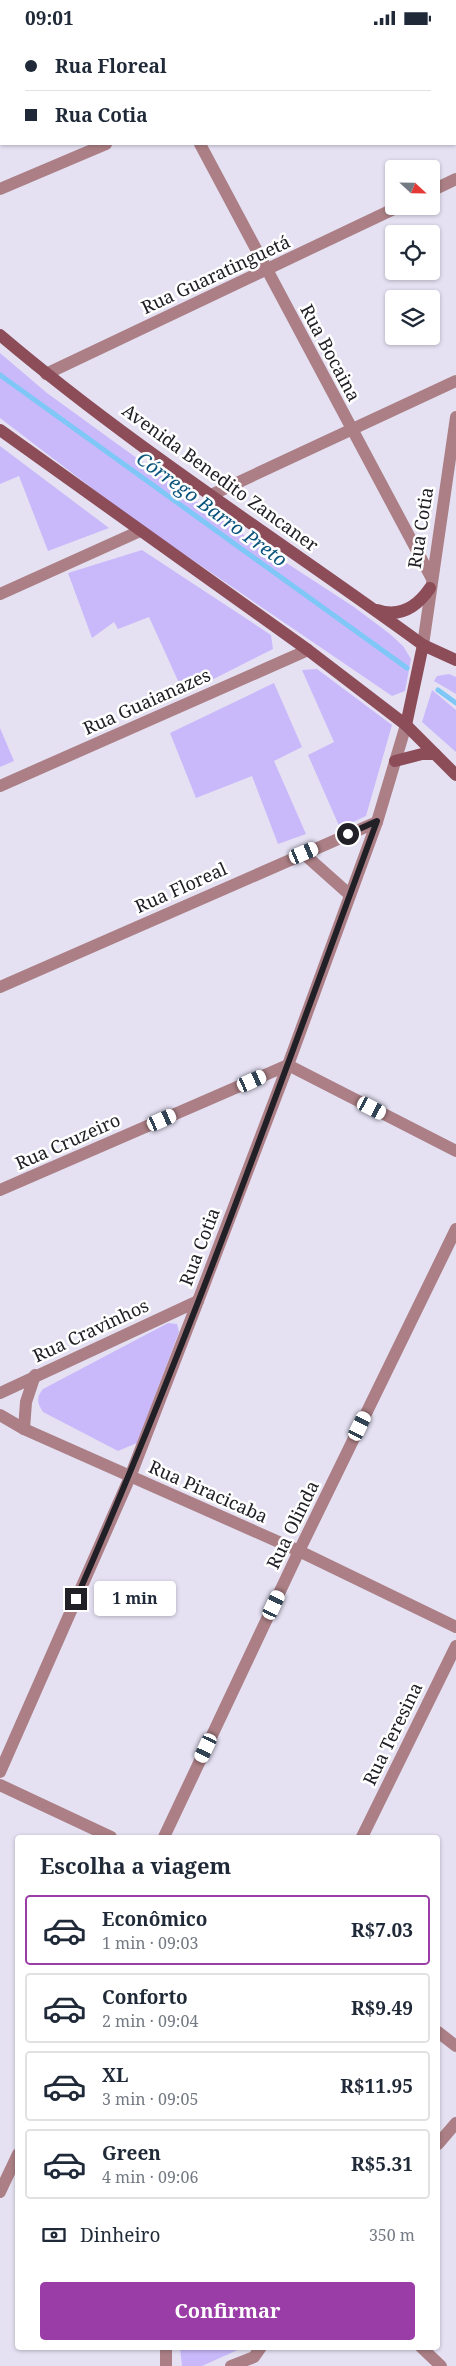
<!DOCTYPE html>
<html lang="pt">
<head>
<meta charset="utf-8">
<style>
	:root { --surface:#fff; --page:#f6f6f7; --text:#1f2937; --muted:#747a83; --line:#e0e1e3; --accent:#9a3da7 }
	body { margin:0; font-family:"Noto Serif",serif; background:var(--page); color:var(--text); height:100vh; display:flex; flex-direction:column; font-size:19px; white-space:nowrap }
	* { box-sizing:border-box; margin:0 }
	p { font-size:16px; color:var(--muted) }
	.icon { flex:none; width:28px; height:28px; fill:none; stroke:currentColor; stroke-width:2; stroke-linecap:round; stroke-linejoin:round }
	.map { position:relative; flex:1; overflow:hidden }
	.details { position:absolute; left:15px; top:1800px; width:425px; height:515px; display:flex; flex-direction:column; background:var(--surface); border-radius:5px; box-shadow:0 1px 4px #0004 }
	.details>* { flex:none }
	.guide { position:absolute; left:0px; top:0px; width:456px; height:110px; box-shadow:0 1px 4px #0004; display:grid; align-content:center; height:110px; padding:0 25px; background:var(--surface) }
	.needle { width:32px; rotate:112deg }
	.fabs { position:absolute; left:385px; top:125px; display:grid; gap:10px }
	.fabs a { display:grid; place-items:center; width:55px; height:55px; border-radius:5px; background:var(--surface); box-shadow:0 1px 4px #0004; font-size:25px }
	.end { position:absolute; width:22px; height:22px; margin:-11px; border:6px solid #212026; background:#fff; box-shadow:0 0 0 2px #fff }
	.from { border-radius:50% }
	.bubble { position:absolute; height:35px; border-radius:5px; background:var(--surface); box-shadow:0 1px 4px #0004; font-size:16px; font-weight:700; line-height:35px; text-align:center }
	.car { position:absolute; width:15px; height:30px; margin:-15px -8px; border-radius:6px; box-shadow:0 0 4px 1px #0007; background:linear-gradient(#fff 24%,#345 0 40%,#fff 0 76%,#345 0 86%,#fff 0) }
	.guide b { display:flex; align-items:center; gap:18px; height:48px; font-size:19px }
	.guide b+b { border-top:1px solid var(--line) }
	.guide i { width:12px; height:12px; background:var(--text) }
	ul { padding:0; list-style:none }
	li { display:flex; align-items:center; gap:15px; height:70px; margin:0 10px 8px; padding:0 15px; border:2px solid var(--line); border-radius:5px }
	li div { flex:1 }
	li b { display:block; font-size:19px }
	li em { font-style:normal; font-weight:700 }
	li.on { border-color:var(--accent) }
	li>.icon { width:45px; height:45px; stroke-width:1.5 }
	h2 { padding:0 25px; font-size:22px; line-height:60px }
	.pay { display:flex; align-items:center; gap:12px; height:55px; padding:0 25px; font-size:19px }
	.pay p { margin-inline-start:auto }
	.button { display:flex; gap:10px; margin-top:auto; padding:10px 25px }
	.button a { flex:1; height:58px; border-radius:5px; background:var(--accent); color:#fff; font-size:20px; font-weight:700; line-height:58px; text-align:center }
	.status { display:flex; justify-content:space-between; align-items:center; height:35px; padding:0 25px; background:var(--surface); direction:ltr }
	.status svg { height:14px; fill:currentColor }
	.map>svg:first-child { display:block }
	.green { fill:#c9b9fa }
	.lines { fill:none; stroke-linecap:round; stroke-linejoin:round }
	.stream { stroke:#7fc7f7; stroke-width:5 }
	.street { stroke:#ab7f85; stroke-width:12 }
	.secondary { stroke:#8c4d59; stroke-width:12 }
	.route { stroke:#212026; stroke-width:6 }
	.labels { text-anchor:middle; stroke-width:5; stroke-linejoin:round; paint-order:stroke }
	.street-label { font-size:18px; fill:#212026; stroke:#fff }
	.water-label { font-size:19px; font-style:italic; fill:#0b557d; stroke:#fff }
</style>
</head>
<body>
<div class="status"><b>09:01</b><svg viewBox="0 0 49 12"><path d="M0 12V9h3v3zM5 12V6h3v6zM10 12V3h3v9zM15 12V0h3v12zM26 1h20v11H26zM47 4h2v5h-2z"/></svg></div>
<div class="map">
<svg width="456" height="2331" viewBox="0 0 456 2331">
	<rect width="100%" height="100%" fill="#e5e1f3"/>
	<!-- green -->
	<g class="green">
		<polygon points="0,318 47,358 233,493 354,572 390,599 403,611 411,624 405,656 392,661 131,483 0,383"/>
		<polygon points="0,411 109,493 48,516 19,441 0,449"/>
		<polygon points="142,515 271,600 273,614 184,659 149,582 118,594 114,587 92,603 68,538"/>
		<polygon points="317,634 392,690 366,781 340,793 308,720 334,707 302,635"/>
		<polygon points="449,639 456,642 456,659 434,646 437,641"/>
		<polygon points="274,648 302,712 274,726 306,799 278,809 252,741 196,763 170,698"/>
		<polygon points="432,655 456,675 456,717 422,687"/>
		<polygon points="0,693 14,726 0,732"/>
		<path d="M168,1288L177,1289L179,1297L137,1408L118,1416L43,1377C37,1368 36,1362 43,1354Z"/>
		<polygon points="180,2313 242,2312 242,2313 202,2331 182,2331"/>
	</g>
	<g class="lines">
		<!-- stream -->
		<g class="stream">
			<polyline points="0,340 407,633"/>
			<polyline points="438,655 456,668"/>
		</g>
		<!-- street -->
		<g class="street">
			<polyline points="141,0 142,1"/>
			<polyline points="345,1 347,0"/>
			<polyline points="200,109 431,542"/>
			<polyline points="0,154 106,109"/>
			<polyline points="431,156 456,144"/>
			<polyline points="46,339 400,171"/>
			<polyline points="211,460 456,346"/>
			<polyline points="0,559 140,496"/>
			<polyline points="423,610 456,382"/>
			<polyline points="0,751 308,615"/>
			<polyline points="304,819 350,860"/>
			<polyline points="0,952 377,787"/>
			<polyline points="0,1155 288,1030 456,1116"/>
			<polyline points="0,1358 198,1266"/>
			<polyline points="0,1380 24,1394 299,1516 456,1592"/>
			<polyline points="24,1394 26,1367 35,1340"/>
			<polyline points="0,1737 130,1442 198,1266 288,1030 377,787 406,690"/>
			<polyline points="0,1750 111,1802"/>
			<polyline points="164,1802 299,1516 456,1194"/>
			<polyline points="362,1802 456,1611"/>
			<polyline points="438,1997 456,2011"/>
			<polyline points="438,2109 456,2088"/>
			<polyline points="0,2157 18,2119"/>
			<polyline points="166,2312 166,2331"/>
			<polyline points="421,2312 441,2331"/>
			<polyline points="231,2331 254,2322 261,2312"/>
		</g>
		<!-- secondary -->
		<g class="secondary">
			<path d="M0,300C133,413 282,507 423,610L456,625"/>
			<polyline points="0,395 308,615 406,690 456,740"/>
			<path d="M377,575C400,583 417,572 430,553"/>
			<polyline points="406,690 423,610"/>
			<polyline points="395,726 422,719 435,719"/>
		</g>
	</g>
	<g class="lines">
		<!-- route -->
		<path class="route" d="M76,1564C188,1309 281,1047 377,786L348,799"/>
	</g>
	<g class="labels">
		<!-- street labels -->
		<g class="street-label">
			<text transform="translate(216 240) rotate(-25)" y="6">Rua Guaratinguetá</text>
			<text transform="translate(330 318) rotate(62)" y="6">Rua Bocaina</text>
			<text transform="translate(220 443) rotate(36)" y="6">Avenida Benedito Zancaner</text>
			<text transform="translate(421 493) rotate(-81)" y="6">Rua Cotia</text>
			<text transform="translate(147 667) rotate(-24)" y="6">Rua Guaianazes</text>
			<text transform="translate(181 853) rotate(-24)" y="6">Rua Floreal</text>
			<text transform="translate(68 1107) rotate(-24)" y="6">Rua Cruzeiro</text>
			<text transform="translate(200 1212) rotate(-69)" y="6">Rua Cotia</text>
			<text transform="translate(91 1296) rotate(-25)" y="6">Rua Cravinhos</text>
			<text transform="translate(208 1457) rotate(24)" y="6">Rua Piracicaba</text>
			<text transform="translate(293 1490) rotate(-64)" y="6">Rua Olinda</text>
			<text transform="translate(393 1699) rotate(-64)" y="6">Rua Teresina</text>
		</g>
		<!-- water labels -->
		<g class="water-label">
			<text transform="translate(212 474) rotate(36)" y="7">Córrego Barro Preto</text>
		</g>
	</g>
</svg>
<div class="fabs">
<a><svg class="needle" viewBox="-14 -14 28 28"><path d="M0-13l5 13h-10z" fill="#e53935"/><path d="M0 13l5-13h-10z" fill="#747a83"/></svg></a>
<a><svg class="icon" aria-label="locate" viewBox="0 0 24 24"><circle cx="12" cy="12" r="6"/><path d="M12 2v4M12 18v4M2 12h4M18 12h4"/></svg></a>
<a><svg class="icon" aria-label="layers" viewBox="0 0 24 24"><path d="M12 4l9 5-9 5-9-5zM3 14l9 5 9-5"/></svg></a>
</div>
<i class="end from" style="left:348px;top:799px"></i>
<i class="end" style="left:76px;top:1564px"></i>
<div class="bubble" style="left:94px;top:1546px;width:82px">1 min</div>
<i class="car" style="left:304px;top:818px;rotate:67deg"></i>
<i class="car" style="left:252px;top:1046px;rotate:66deg"></i>
<i class="car" style="left:372px;top:1073px;rotate:117deg"></i>
<i class="car" style="left:162px;top:1085px;rotate:66deg"></i>
<i class="car" style="left:360px;top:1391px;rotate:26deg"></i>
<i class="car" style="left:274px;top:1570px;rotate:25deg"></i>
<i class="car" style="left:206px;top:1713px;rotate:205deg"></i>
<div class="guide">
<b><i class="from"></i>Rua Floreal</b>
<b><i></i>Rua Cotia</b>
</div>
<section class="details">
<h2>Escolha a viagem</h2>
<ul>
<li class="on"><svg class="icon" aria-label="car" viewBox="0 0 24 24"><path d="M5 17H2v-5l4-1 3-4h7l3 4 3 1v5h-3M9 17h6M6 11h13"/><circle cx="7" cy="17" r="2"/><circle cx="17" cy="17" r="2"/></svg><div><b>Econômico</b><p>1 min · 09:03</p></div><em>R$7.03</em></li>
<li><svg class="icon" aria-label="car" viewBox="0 0 24 24"><path d="M5 17H2v-5l4-1 3-4h7l3 4 3 1v5h-3M9 17h6M6 11h13"/><circle cx="7" cy="17" r="2"/><circle cx="17" cy="17" r="2"/></svg><div><b>Conforto</b><p>2 min · 09:04</p></div><em>R$9.49</em></li>
<li><svg class="icon" aria-label="car" viewBox="0 0 24 24"><path d="M5 17H2v-5l4-1 3-4h7l3 4 3 1v5h-3M9 17h6M6 11h13"/><circle cx="7" cy="17" r="2"/><circle cx="17" cy="17" r="2"/></svg><div><b>XL</b><p>3 min · 09:05</p></div><em>R$11.95</em></li>
<li><svg class="icon" aria-label="car" viewBox="0 0 24 24"><path d="M5 17H2v-5l4-1 3-4h7l3 4 3 1v5h-3M9 17h6M6 11h13"/><circle cx="7" cy="17" r="2"/><circle cx="17" cy="17" r="2"/></svg><div><b>Green</b><p>4 min · 09:06</p></div><em>R$5.31</em></li>
</ul>
<div class="pay"><svg class="icon" aria-label="cash" viewBox="0 0 24 24"><path d="M3 7h18v10H3z"/><circle cx="12" cy="12" r="2"/></svg>Dinheiro<p>350 m</p></div>
<div class="button"><a>Confirmar</a></div>
</section>
</div>
</body>
</html>
